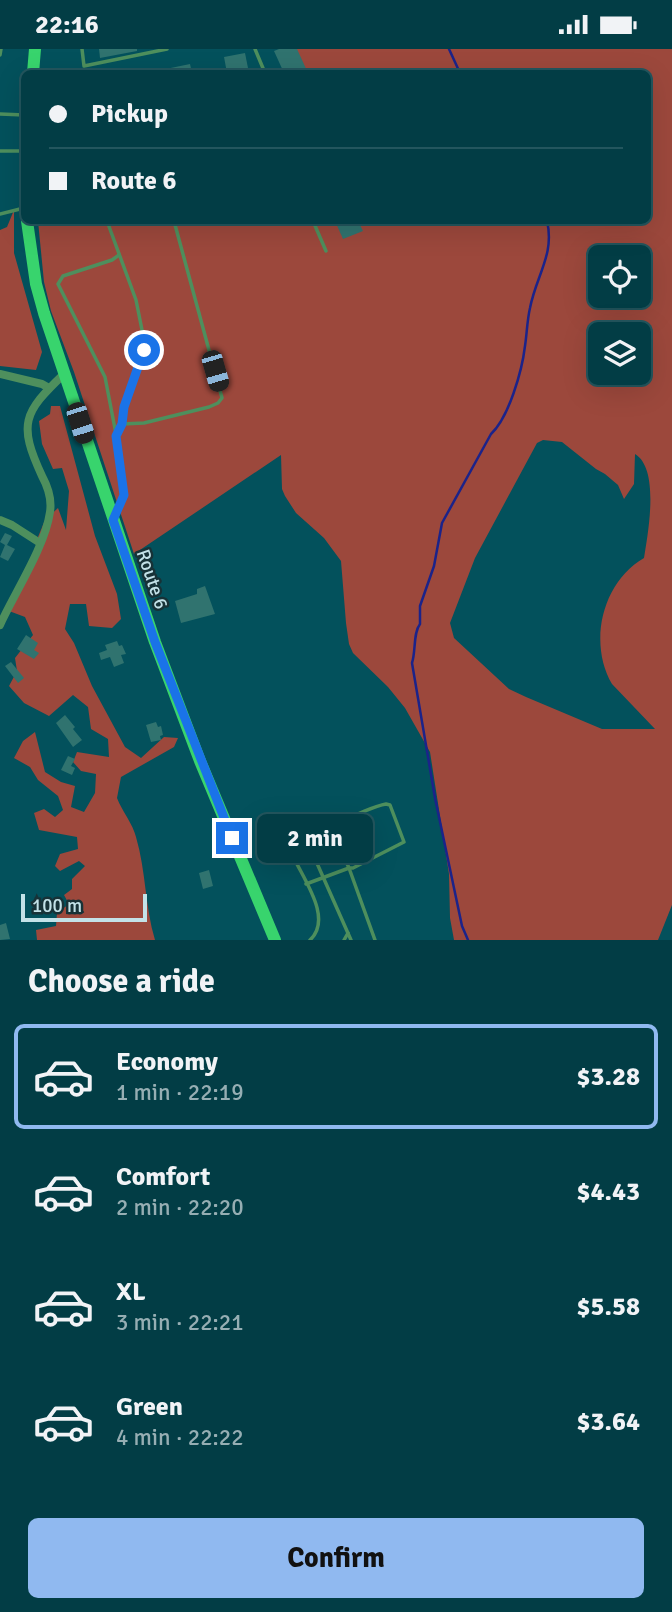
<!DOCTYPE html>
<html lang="en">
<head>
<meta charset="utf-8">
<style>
	:root { --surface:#023d45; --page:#104850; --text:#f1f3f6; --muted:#96aeb3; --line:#23565e; --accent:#90b9f0 }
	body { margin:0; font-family:Signika,sans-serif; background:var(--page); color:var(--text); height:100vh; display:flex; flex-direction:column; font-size:26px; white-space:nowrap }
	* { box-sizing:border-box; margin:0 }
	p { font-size:23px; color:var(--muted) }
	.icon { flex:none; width:38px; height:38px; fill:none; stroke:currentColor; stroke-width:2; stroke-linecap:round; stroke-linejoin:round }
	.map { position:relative; height:891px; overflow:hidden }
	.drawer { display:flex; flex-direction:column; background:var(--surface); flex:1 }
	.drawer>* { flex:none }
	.hud { position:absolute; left:21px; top:21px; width:630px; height:154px; border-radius:10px; box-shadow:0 7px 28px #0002,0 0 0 2px var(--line); display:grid; align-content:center; height:154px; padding:0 28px; background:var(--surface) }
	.buttons { position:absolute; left:588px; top:196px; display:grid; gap:14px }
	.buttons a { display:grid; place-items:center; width:63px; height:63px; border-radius:10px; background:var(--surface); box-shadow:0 7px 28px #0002,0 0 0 2px var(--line); font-size:35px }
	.scale { position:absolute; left:21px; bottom:18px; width:126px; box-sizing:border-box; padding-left:7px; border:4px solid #c3e2e8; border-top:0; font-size:19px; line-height:24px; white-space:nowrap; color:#c3e2e8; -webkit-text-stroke:5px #173237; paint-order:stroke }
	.end { position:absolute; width:32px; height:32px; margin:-16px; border:9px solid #1a73e8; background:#fff; box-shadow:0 0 0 4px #fff }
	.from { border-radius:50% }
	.bubble { position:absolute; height:49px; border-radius:10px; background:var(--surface); box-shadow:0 7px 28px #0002,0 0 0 2px var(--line); font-size:23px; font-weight:800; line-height:49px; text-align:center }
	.car { position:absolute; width:21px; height:42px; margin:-21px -10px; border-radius:9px; box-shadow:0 0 5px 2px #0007; background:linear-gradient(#222 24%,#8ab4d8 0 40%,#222 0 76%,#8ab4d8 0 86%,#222 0) }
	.hud b { display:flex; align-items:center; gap:24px; height:66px; font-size:26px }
	.hud b+b { border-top:2px solid var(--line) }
	.hud i { width:18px; height:18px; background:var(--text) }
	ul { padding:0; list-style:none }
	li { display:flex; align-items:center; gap:21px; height:105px; margin:0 14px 10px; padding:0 14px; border:4px solid transparent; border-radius:10px }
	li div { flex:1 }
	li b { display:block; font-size:26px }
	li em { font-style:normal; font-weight:800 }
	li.active { border-color:var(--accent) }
	li>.icon { width:63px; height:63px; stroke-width:1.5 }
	h2 { padding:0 28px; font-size:32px; line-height:84px }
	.cta { display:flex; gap:14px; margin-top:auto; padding:14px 28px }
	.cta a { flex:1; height:80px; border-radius:10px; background:var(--accent); color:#111; font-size:28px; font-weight:800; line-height:80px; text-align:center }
	.status { display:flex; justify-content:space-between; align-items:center; height:49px; padding:0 35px; background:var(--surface); direction:ltr }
	.status svg { height:19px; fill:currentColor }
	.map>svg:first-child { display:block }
	.green { fill:#9c483c; fill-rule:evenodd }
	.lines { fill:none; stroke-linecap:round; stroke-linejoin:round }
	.stream { stroke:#1b238a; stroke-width:2.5 }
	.building { fill:#30736f }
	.service { stroke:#4e8f5d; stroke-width:3.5 }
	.minor { stroke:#4e8f5d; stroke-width:8 }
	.primary { stroke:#38d46d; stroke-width:12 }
	.route { stroke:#1a73e8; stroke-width:9 }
	.labels { text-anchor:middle; stroke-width:5; stroke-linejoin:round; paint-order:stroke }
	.street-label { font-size:19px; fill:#c3e2e8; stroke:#173237 }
</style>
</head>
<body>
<div class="status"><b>22:16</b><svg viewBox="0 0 49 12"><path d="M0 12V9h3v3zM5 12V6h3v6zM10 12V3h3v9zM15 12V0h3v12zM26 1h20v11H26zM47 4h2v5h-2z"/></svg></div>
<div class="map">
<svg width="672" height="891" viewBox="0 0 672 891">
	<rect width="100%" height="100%" fill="#03515c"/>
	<!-- green -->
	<g class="green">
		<path d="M283,0H672V856L658,891H454L450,869L449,825L430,703L405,659L388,638L353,604L349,595L346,574L341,512L324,489L296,464L285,447L282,440L281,406L134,505L74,323L51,262L44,233L38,172H648V24H291ZM600,208H639V247H600ZM600,285H639V324H600ZM543,391L562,393L596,420L605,425L618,436L624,450L634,435L635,405C660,420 648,484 644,509C602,533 588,594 612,635L655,680H602L526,648L509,640L454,589L450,574L475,509L537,394Z"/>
		<polygon points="14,161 14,204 42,303 36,321 0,317 0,181 7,178"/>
		<path d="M51,357H60L95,487L117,545L121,570L112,579L89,577L86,555H70L65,580L74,594L92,637L125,698L141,709L164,688L178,689L174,698L121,728L117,749C122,762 133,775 136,788C146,822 145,858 155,891H37L36,881L56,877L57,864L69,855L64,846L72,840V830L85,817L79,812L60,822L55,817L60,805L78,800L77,788L39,781L34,764L44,760L55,768L63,761L58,747L38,731L30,718L14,709L23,692L35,683L45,723L61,733L75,737L71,758L84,763L95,744L96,725L81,722L73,713L77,703L109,708L108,690L91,680L88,658L73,646L49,667L24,654L9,637L17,622L15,609L33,586L25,568L9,562L39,504L38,488L45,471L58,459L66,481L69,442L62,419L53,420L42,395L39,372L50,365Z"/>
	</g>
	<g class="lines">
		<!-- stream -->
		<g class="stream">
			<polyline points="449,0 460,24"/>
			<path d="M468,891L462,877L435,749L412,614C416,602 413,584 420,575V557L434,517L442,474L491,385C509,368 522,322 525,297C527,284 527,272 530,259C536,227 555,205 547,172"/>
		</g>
	</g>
	<!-- building -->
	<g class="building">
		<polygon points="99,0 137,0 137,2 100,9"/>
		<polygon points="279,0 297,0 308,24 284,24 274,2"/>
		<polygon points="245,4 249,24 227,24 224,8"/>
		<polygon points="190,15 192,24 161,24 161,21"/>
		<polygon points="335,172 358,172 363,182 343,190"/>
		<polygon points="5,484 12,487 7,496 15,500 8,512 0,508 5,496 0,493"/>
		<polygon points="205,537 215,565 181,574 175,552 197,545 197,540"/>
		<polygon points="26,586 38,594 34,601 39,604 34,610 17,600"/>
		<polygon points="117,592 119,597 122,596 126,605 121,606 124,614 114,618 110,608 101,611 99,604 107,601 105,596"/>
		<polygon points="11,613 24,629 18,634 5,617"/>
		<polygon points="65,666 75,678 73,680 82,691 73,698 56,674"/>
		<polygon points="156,673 158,678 161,677 163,686 160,687 161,691 151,693 146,676"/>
		<polygon points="68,707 75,710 71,717 75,719 72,726 61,721"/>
		<polygon points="209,821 213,837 203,840 199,824"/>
		<polygon points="6,874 10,890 0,891 0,876"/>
	</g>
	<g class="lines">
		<!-- service -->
		<g class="service">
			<polyline points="82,0 84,17 167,0"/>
			<polyline points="255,0 265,24"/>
			<polyline points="0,6 1,0"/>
			<polyline points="0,65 24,66"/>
			<polyline points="0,102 24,102"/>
			<polyline points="0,165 24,159"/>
			<polyline points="107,172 136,251 144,291 143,305 124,358 122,375"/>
			<polyline points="313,172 326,202"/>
			<polyline points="116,385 105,328 58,235 63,227 112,211 119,206"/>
			<path d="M116,465C119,458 123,450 124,443C125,420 107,395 122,375L144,374L209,358L218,354L222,349L174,172"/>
			<polyline points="308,794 351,891"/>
			<polyline points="306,835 349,819 375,891"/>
			<path d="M310,891C333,870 304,831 294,809C297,791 368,758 386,755L390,756L404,793L353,819H349L331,779"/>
			<polyline points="344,891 348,884"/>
		</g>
		<!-- minor -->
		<g class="minor">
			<polyline points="0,325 42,335 49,339"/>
			<polyline points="0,471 12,476 40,494"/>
			<path d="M0,576C15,543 45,498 50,463C52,450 48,438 42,427C18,375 23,364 64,325"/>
		</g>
		<!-- primary -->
		<g class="primary">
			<polyline points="33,24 35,0"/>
			<polyline points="27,172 36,235 44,264 155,593 200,712 275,891"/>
		</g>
	</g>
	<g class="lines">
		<!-- route -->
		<polyline class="route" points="144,301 124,358 122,375 116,387 124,446 113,471 155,593 232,789"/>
	</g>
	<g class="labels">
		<!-- street labels -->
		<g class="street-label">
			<text transform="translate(153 530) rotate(71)" y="7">Route 6</text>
		</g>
	</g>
</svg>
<div class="buttons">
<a><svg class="icon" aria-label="locate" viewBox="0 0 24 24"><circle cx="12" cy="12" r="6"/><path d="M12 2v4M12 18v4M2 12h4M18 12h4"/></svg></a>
<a><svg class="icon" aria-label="layers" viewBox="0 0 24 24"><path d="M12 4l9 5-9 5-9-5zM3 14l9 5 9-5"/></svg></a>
</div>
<div class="scale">100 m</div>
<i class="end from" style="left:144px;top:301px"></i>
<i class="end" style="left:232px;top:789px"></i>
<div class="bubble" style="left:257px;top:765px;width:116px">2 min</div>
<i class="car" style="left:215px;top:322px;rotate:164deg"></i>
<i class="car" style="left:80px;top:374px;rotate:162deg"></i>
<div class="hud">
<b><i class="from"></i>Pickup</b>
<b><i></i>Route 6</b>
</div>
</div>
<section class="drawer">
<h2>Choose a ride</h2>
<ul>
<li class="active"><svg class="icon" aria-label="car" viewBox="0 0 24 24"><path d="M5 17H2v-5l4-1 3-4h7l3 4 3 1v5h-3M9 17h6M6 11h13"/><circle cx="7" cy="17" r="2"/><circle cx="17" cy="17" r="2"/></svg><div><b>Economy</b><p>1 min · 22:19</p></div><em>$3.28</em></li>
<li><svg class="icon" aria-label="car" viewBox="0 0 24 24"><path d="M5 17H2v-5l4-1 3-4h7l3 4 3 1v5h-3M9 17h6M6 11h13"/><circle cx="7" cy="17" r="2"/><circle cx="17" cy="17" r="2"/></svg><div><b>Comfort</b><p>2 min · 22:20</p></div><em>$4.43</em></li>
<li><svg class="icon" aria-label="car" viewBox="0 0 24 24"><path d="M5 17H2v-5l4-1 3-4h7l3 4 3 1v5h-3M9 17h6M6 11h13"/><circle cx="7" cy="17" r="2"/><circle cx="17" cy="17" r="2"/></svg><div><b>XL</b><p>3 min · 22:21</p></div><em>$5.58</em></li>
<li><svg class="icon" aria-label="car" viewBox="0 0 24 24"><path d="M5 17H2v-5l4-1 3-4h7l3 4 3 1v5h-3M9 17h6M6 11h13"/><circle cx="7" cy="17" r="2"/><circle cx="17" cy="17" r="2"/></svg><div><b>Green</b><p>4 min · 22:22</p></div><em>$3.64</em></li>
</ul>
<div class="cta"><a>Confirm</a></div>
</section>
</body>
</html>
